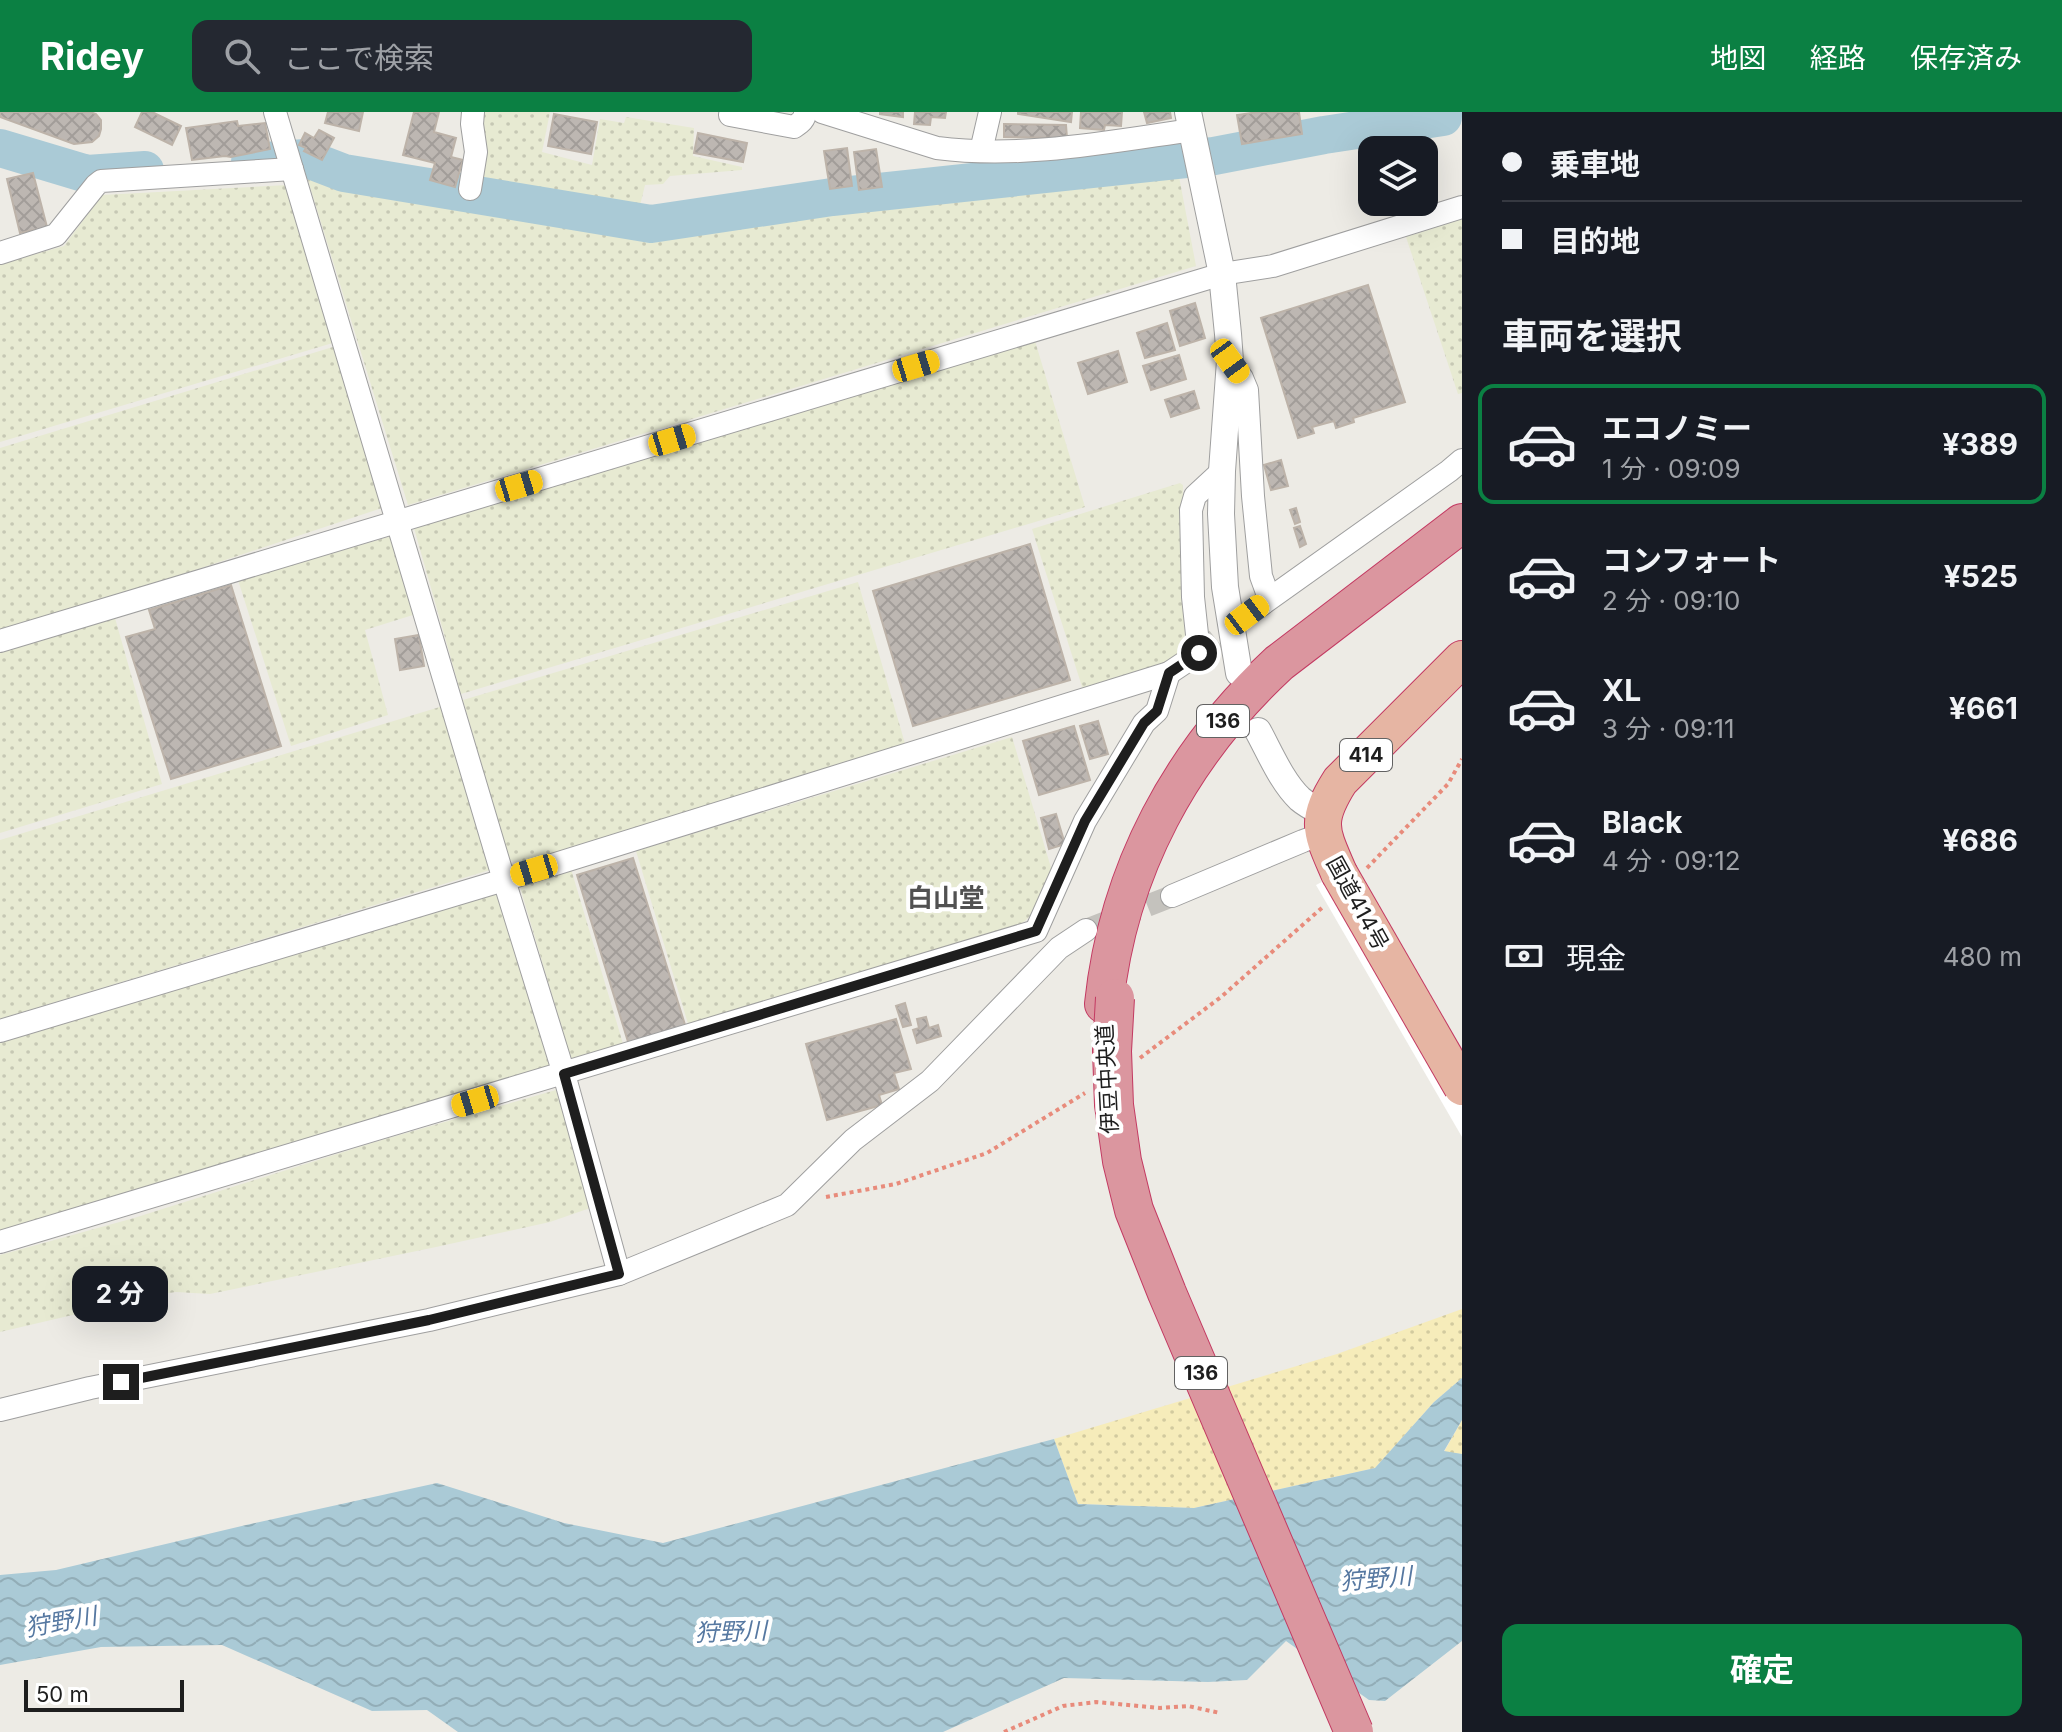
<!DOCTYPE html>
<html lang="ja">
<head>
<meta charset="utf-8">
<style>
	:root { --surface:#171b24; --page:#242831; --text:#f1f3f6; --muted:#9ea1a6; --line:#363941; --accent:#0b8043 }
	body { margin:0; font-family:Inter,"Noto Sans JP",sans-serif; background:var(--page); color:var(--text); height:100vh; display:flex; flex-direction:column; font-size:30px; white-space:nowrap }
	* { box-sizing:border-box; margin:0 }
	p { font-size:26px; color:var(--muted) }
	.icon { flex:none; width:44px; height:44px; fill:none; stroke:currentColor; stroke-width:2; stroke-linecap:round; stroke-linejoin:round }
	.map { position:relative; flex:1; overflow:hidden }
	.sheet { display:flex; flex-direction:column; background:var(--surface); width:600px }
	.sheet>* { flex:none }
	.top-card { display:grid; align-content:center; height:176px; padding:0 40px; background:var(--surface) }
	.controls { position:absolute; left:1358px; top:24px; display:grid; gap:16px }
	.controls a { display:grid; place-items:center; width:80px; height:80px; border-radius:16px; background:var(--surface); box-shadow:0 8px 32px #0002; font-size:40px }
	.scale { position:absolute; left:24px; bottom:20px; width:160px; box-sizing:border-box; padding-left:8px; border:4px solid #1e1e1e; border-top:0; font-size:22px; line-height:28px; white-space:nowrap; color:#1e1e1e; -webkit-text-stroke:6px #fff; paint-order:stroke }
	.end { position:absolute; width:36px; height:36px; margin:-18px; border:10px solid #1e1e1e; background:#fff; box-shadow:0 0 0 4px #fff }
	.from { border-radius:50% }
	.bubble { position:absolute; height:56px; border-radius:16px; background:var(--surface); box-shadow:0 8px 32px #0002; font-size:26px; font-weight:700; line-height:56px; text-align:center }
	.car { position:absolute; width:24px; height:48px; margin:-24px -12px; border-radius:10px; box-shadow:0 0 6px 2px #0007; background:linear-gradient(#f5c518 24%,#345 0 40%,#f5c518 0 76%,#345 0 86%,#f5c518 0) }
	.top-card b { display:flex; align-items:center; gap:28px; height:76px; font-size:30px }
	.top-card b+b { border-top:2px solid var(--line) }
	.top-card i { width:20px; height:20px; background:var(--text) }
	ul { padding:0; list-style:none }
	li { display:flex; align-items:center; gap:24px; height:120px; margin:0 16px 12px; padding:0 24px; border:4px solid transparent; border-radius:16px }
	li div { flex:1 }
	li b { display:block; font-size:30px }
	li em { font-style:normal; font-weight:700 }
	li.active { border-color:var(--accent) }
	li>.icon { width:72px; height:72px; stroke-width:1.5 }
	h2 { padding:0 40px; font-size:36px; line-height:96px }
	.pay { display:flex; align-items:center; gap:20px; height:88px; padding:0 40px; font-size:30px }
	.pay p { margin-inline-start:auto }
	.action { display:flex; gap:16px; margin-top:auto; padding:16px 40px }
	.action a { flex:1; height:92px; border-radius:16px; background:var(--accent); color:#fff; font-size:32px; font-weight:700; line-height:92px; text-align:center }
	header { display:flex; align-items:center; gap:48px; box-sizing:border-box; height:112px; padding:0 40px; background:var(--accent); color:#fff }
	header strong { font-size:38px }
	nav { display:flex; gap:44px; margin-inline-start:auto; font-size:28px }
	.search { width:560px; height:72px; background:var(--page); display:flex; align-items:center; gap:20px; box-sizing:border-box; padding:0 28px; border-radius:16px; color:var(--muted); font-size:30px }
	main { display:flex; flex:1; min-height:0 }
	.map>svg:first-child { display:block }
	.farmland { fill:url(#farmland-dots) }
	.sand { fill:url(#sand-dots) }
	.water { fill:url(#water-waves) }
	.pier { fill:#fff }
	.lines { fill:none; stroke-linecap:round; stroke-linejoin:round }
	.river { stroke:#aacad6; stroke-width:38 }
	.building { fill:url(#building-cross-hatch); stroke:#bdb3a9; stroke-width:2 }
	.minor-tunnel { stroke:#c4c2bd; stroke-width:22; stroke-dasharray:22 11; stroke-linecap:butt }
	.minor-casing { stroke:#9f9f9f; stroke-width:24 }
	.tertiary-casing { stroke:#9f9f9f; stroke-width:28 }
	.trunk-casing { stroke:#c33a62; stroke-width:38 }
	.motorway-casing { stroke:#c33a62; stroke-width:40 }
	.path { stroke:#e88b7b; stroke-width:4; stroke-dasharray:4 4; stroke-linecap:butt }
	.minor { stroke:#fff; stroke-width:22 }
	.tertiary { stroke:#fff; stroke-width:26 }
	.trunk { stroke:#e6b5a3; stroke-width:36 }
	.motorway { stroke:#db969f; stroke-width:38 }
	.trunk-bridge-casing { stroke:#c33a62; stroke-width:38; stroke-linecap:butt }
	.motorway-bridge-casing { stroke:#c33a62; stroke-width:40; stroke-linecap:butt }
	.trunk-bridge { stroke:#e6b5a3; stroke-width:36 }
	.motorway-bridge { stroke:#db969f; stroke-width:38 }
	.route { stroke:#1e1e1e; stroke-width:10 }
	.labels { text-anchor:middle; stroke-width:8; stroke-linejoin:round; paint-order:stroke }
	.shield { fill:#fff; stroke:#626262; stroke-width:2 }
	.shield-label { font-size:20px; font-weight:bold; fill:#1e1e1e }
	.street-label { font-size:22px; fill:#1e1e1e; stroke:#fff }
	.water-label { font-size:24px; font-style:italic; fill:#5678a1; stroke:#fff }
	.quarter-label { font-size:26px; font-weight:bold; fill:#515151; stroke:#fff }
</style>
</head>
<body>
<header>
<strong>Ridey</strong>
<div class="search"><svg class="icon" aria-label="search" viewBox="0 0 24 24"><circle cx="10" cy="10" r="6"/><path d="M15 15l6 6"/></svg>ここで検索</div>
<nav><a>地図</a><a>経路</a><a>保存済み</a></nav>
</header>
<main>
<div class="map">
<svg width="1462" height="1620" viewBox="0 0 1462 1620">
	<defs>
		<pattern id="farmland-dots" width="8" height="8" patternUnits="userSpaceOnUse" patternTransform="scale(2)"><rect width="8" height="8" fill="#e7ead2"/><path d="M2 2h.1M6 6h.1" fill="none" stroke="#c6c8b4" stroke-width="1.8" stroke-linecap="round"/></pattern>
		<pattern id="sand-dots" width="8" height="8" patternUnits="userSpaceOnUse" patternTransform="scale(2)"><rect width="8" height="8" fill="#f6ecba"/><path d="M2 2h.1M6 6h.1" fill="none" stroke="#d2ca9f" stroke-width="1.8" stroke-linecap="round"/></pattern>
		<pattern id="water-waves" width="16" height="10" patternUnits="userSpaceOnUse" patternTransform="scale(2)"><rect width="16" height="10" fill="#aacad6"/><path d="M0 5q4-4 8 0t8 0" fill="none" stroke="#92adb7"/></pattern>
		<pattern id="building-cross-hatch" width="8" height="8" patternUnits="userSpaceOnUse" patternTransform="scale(2)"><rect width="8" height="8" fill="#bdb7b2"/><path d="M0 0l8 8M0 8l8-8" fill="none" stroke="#a29d99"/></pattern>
	</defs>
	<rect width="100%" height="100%" fill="#edebe5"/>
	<!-- farmland -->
	<g class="farmland">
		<polygon points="482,0 550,0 542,40 592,53 600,7 624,11 626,5 694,16 693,44 742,55 742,58 670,64 663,72 645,73 637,106 481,79"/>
		<polygon points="1177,54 1196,154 408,393 306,62 343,74 634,115"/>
		<polygon points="287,73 336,230 0,330 0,152 64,134 102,83"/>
		<polygon points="1462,107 1462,281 1458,282 1406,125"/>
		<polygon points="1035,229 1085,395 461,582 414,416"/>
		<polygon points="336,234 385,395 165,468 0,517 0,336"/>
		<polygon points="1180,371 1183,373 1185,537 1176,549 1084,581 1032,417"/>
		<polygon points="392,424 416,502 365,518 388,603 291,634 238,468"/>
		<polygon points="858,470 906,635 521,752 509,748 463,588"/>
		<polygon points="115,506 162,672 0,721 0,540"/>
		<polygon points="443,594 493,757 0,907 0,728"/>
		<polygon points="1012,625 1052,759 1033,801 1025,809 1017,814 689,915 636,739"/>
		<polygon points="571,757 624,935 572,950 519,772"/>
		<polygon points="499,780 554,956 0,1123 0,929"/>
		<polygon points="556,978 593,1095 550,1110 436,1135 210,1182 176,1180 162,1182 0,1220 0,1143 134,1106 375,1030"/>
	</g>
	<!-- sand -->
	<g class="sand">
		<polygon points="1462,1197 1462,1266 1434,1290 1375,1356 1194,1396 1078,1392 1054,1327 1337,1242"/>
		<polygon points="1462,1308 1462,1342 1444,1340"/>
	</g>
	<!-- water -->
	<polygon class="water" points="1462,1266 1462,1308 1444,1339 1462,1342 1462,1529 1385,1589 1369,1588 1286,1529 1247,1568 1208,1570 1064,1566 943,1620 458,1620 427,1598 372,1599 222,1533 101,1535 0,1553 0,1463 56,1458 246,1413 437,1371 564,1411 663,1431 1054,1327 1078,1392 1194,1396 1375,1356 1434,1290"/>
	<!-- pier -->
	<polygon class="pier" points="1339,761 1462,949 1462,1025 1316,773"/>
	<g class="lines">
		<!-- river -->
		<g class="river">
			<polyline points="0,36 87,62 145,58"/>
			<polyline points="250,50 305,46 344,61 651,112 832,85 1214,44 1324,23 1443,5 1443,0"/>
		</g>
	</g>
	<!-- building -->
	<g class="building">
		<polygon points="0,0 90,0 96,2 101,8 101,17 99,24 92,30 74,32 0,5"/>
		<polygon points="142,0 152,0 181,14 172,33 135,15"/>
		<polygon points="328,0 363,0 359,19 325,11"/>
		<polygon points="414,0 439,0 434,20 456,26 451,45 463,48 455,75 430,68 435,51 403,43"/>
		<polygon points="880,0 903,0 903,5 880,2"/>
		<polygon points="915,0 946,0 945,6 931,5 930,13 914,12"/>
		<polygon points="1018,0 1072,0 1071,10 1018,2"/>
		<polygon points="1081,0 1122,0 1121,14 1105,13 1104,18 1080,16"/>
		<polygon points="1144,0 1170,0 1171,6 1147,11"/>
		<polygon points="1258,0 1299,0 1302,22 1242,32 1237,3"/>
		<polygon points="554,2 597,10 591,42 548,34"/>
		<polygon points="237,9 238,14 265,11 270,37 231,45 225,44 192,48 186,16"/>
		<polygon points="1004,12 1066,13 1067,26 1004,25"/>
		<polygon points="319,18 334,26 322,48 304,39 306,36 299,33 305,21 314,26"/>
		<polygon points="698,21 747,31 743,50 694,41"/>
		<polygon points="847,36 852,74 830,77 824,39"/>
		<polygon points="876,37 882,75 859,78 854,40"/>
		<polygon points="33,61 47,115 20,121 7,67"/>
		<polygon points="1368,173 1405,290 1353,306 1354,310 1336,316 1334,309 1312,315 1314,321 1298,326 1261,206"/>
		<polygon points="1195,191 1205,226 1180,234 1170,199"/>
		<polygon points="1167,211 1175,238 1145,246 1137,221"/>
		<polygon points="1118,239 1127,270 1088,282 1078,251"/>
		<polygon points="1179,243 1186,267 1151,278 1143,254"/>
		<polygon points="1194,279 1199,296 1171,305 1165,288"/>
		<polygon points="1281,348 1288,374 1271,378 1264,353"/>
		<polygon points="1296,396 1300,410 1295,412 1290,398"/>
		<polygon points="1300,414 1306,432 1300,435 1294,416"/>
		<polygon points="1030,432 1070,568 913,614 873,479"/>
		<polygon points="231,473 281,634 171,667 126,525 155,517 149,498"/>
		<polygon points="419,523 424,554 400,558 395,527"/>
		<polygon points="1098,609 1108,642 1090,647 1080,614"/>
		<polygon points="1074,614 1090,668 1039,683 1023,629"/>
		<polygon points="1056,702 1065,732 1049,737 1041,706"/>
		<polygon points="633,746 686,916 629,933 577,763"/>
		<polygon points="905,891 911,913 903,915 896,894"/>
		<polygon points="926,905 929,916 938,913 941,924 917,931 913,918 919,916 917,907"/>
		<polygon points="896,907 911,957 894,961 899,977 879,983 882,993 827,1008 806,932"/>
	</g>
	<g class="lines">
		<!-- minor-tunnel -->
		<g class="minor-tunnel">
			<polyline points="1199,541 1242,507"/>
			<polyline points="1086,818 1172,784"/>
		</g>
		<defs>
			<g id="minor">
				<polyline points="275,0 504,768 564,962 619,1162"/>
				<path d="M822,0L937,36C1022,47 1108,30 1192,18"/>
				<path d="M730,3L794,15C800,11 805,8 805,0"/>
				<polyline points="981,39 990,0"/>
				<polyline points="470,77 476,40 472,12 473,0"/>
				<polyline points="0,141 56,123 96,73 101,69 292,57"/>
				<polyline points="1230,249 1242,266 1247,278 1253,384 1261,464 1269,486"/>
				<polyline points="1247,503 1449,359 1462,348"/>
				<polyline points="0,529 1222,162 1273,154 1462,95"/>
				<polyline points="1172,784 1303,729 1322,722"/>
				<polyline points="0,919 504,768 1169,561 1199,541 1193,485 1191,398 1195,384 1222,359"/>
				<polyline points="0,1130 1036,819 1085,709 1144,611 1157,599 1169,561"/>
				<polyline points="0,1298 90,1276 429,1208 619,1162 787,1093 853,1028 930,969 1059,836 1086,818"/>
			</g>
			<g id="tertiary">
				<polyline points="1188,0 1222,162 1228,222 1230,249 1222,359 1221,402 1225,475 1239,561"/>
				<path d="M1258,619C1270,641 1282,670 1300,687C1307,693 1315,697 1323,701"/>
			</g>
			<path id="trunk" d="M1339,761C1321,719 1314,710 1340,669L1462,547"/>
			<path id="motorway" d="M1104,892C1118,758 1181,642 1279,551L1462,411"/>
		</defs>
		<!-- minor casing -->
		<use href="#minor" class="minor-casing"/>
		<!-- tertiary casing -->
		<use href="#tertiary" class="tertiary-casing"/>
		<!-- trunk casing -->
		<use href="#trunk" class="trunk-casing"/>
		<!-- motorway casing -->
		<use href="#motorway" class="motorway-casing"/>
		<!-- path -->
		<g class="path">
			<polyline points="1367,756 1448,672 1462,647"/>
			<polyline points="1140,946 1221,885 1324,794"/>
			<polyline points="826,1085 896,1072 987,1041 1085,981"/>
			<polyline points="1004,1620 1063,1594 1096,1590 1160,1596 1188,1594 1220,1601"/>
		</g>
		<!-- minor -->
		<use href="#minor" class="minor"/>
		<!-- tertiary -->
		<use href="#tertiary" class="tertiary"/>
		<!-- trunk -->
		<use href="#trunk" class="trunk"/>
		<!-- motorway -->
		<use href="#motorway" class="motorway"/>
		<defs>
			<polyline id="trunk-bridge" points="1339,761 1462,975"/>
			<polyline id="motorway-bridge" points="1115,886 1112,939 1114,993 1122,1049 1134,1098 1167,1181 1354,1620"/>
		</defs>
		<!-- trunk-bridge casing -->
		<use href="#trunk-bridge" class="trunk-bridge-casing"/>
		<!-- motorway-bridge casing -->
		<use href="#motorway-bridge" class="motorway-bridge-casing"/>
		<!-- trunk-bridge -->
		<use href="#trunk-bridge" class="trunk-bridge"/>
		<!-- motorway-bridge -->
		<use href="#motorway-bridge" class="motorway-bridge"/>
	</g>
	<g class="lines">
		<!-- route -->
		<polyline class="route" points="121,1270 429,1208 619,1162 564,962 1036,819 1085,709 1144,611 1157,599 1169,561 1199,541"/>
	</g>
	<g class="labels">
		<!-- shield labels -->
		<g class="shield">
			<rect x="1197" y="593" width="52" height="32" rx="6"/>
			<rect x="1340" y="627" width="52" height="32" rx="6"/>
			<rect x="1175" y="1245" width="52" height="32" rx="6"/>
		</g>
		<g class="shield-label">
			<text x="1223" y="616">136</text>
			<text x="1366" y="650">414</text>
			<text x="1201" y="1268">136</text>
		</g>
		<!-- street labels -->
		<g class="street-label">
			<text transform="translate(1358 791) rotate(61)" y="8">国道414号</text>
			<text transform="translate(1107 967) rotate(-93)" y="8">伊豆中央道</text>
		</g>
		<!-- water labels -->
		<g class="water-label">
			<text transform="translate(1376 1467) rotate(-5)" y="8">狩野川</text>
			<text transform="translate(61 1510) rotate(-10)" y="8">狩野川</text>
			<text transform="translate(731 1520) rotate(-2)" y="8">狩野川</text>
		</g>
		<!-- quarter labels -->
		<g class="quarter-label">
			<text x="946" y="795">白山堂</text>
		</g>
	</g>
</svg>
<div class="controls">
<a><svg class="icon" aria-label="layers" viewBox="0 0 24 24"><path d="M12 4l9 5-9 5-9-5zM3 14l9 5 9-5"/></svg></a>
</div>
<div class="scale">50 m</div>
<i class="end from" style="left:1199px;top:541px"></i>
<i class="end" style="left:121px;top:1270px"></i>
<div class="bubble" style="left:72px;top:1154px;width:96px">2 分</div>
<i class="car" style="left:1230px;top:249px;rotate:144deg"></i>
<i class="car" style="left:916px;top:254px;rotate:73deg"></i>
<i class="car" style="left:672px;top:328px;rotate:73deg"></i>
<i class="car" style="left:519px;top:374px;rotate:73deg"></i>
<i class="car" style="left:1247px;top:503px;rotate:53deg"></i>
<i class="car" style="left:534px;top:758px;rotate:253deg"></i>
<i class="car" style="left:475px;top:989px;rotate:253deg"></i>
</div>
<section class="sheet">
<div class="top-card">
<b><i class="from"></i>乗車地</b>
<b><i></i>目的地</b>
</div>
<h2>車両を選択</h2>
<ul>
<li class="active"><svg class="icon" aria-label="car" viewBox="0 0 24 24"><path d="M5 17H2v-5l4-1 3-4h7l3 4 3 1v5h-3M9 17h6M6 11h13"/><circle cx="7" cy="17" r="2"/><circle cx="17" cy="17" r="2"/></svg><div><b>エコノミー</b><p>1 分 · 09:09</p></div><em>¥389</em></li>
<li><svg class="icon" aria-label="car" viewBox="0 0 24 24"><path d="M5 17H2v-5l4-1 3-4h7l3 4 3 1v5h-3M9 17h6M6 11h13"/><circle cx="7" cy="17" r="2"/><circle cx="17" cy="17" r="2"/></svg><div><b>コンフォート</b><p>2 分 · 09:10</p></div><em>¥525</em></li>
<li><svg class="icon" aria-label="car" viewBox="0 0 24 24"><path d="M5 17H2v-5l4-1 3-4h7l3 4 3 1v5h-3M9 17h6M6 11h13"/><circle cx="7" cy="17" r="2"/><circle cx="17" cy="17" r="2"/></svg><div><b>XL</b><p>3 分 · 09:11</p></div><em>¥661</em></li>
<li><svg class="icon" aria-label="car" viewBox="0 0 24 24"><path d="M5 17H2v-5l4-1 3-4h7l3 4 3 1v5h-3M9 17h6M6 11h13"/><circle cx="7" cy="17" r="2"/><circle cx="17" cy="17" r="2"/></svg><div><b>Black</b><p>4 分 · 09:12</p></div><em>¥686</em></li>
</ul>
<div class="pay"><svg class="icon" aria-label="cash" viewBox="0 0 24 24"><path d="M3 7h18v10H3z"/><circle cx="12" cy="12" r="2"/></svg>現金<p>480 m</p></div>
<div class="action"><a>確定</a></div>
</section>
</main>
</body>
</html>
